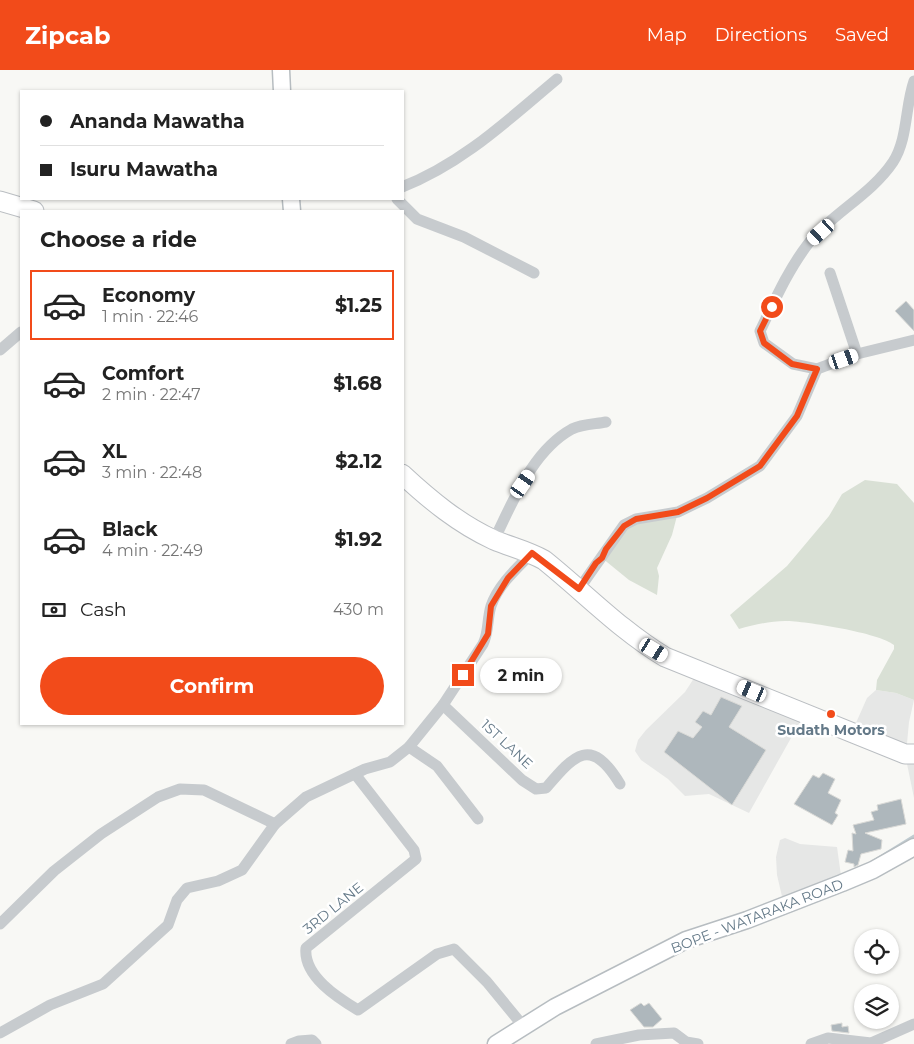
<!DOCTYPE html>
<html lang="en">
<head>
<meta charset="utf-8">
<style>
	:root { --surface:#fff; --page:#f6f6f6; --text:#222; --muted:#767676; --line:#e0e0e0; --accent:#f24b1a }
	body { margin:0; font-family:Montserrat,sans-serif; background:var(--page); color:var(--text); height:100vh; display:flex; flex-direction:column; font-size:19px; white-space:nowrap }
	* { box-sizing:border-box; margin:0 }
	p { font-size:16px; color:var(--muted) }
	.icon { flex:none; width:28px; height:28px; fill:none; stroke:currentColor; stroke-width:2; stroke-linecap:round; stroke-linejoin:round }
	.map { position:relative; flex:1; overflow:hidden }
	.details { position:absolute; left:20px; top:140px; width:384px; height:515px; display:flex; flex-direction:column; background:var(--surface); border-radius:0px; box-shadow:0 1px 4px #0004 }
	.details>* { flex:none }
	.top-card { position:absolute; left:20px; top:20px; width:384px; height:110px; border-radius:0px; box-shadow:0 1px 4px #0004; display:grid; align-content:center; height:110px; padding:0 20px; background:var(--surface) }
	.fabs { position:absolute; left:854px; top:859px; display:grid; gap:10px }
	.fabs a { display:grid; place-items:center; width:45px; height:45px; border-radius:50%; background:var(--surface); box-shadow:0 1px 4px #0004; font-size:25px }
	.end { position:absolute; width:22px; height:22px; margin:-11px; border:6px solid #f24b1a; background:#fff; box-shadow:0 0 0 2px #fff }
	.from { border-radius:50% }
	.bubble { position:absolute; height:35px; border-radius:18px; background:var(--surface); box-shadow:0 1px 4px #0004; font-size:16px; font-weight:700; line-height:35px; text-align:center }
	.car { position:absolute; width:15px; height:30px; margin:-15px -8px; border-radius:6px; box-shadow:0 0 4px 1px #0007; background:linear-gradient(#fff 24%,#345 0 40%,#fff 0 76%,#345 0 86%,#fff 0) }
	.top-card b { display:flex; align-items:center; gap:18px; height:48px; font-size:19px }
	.top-card b+b { border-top:1px solid var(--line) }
	.top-card i { width:12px; height:12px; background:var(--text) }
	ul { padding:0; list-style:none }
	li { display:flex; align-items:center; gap:15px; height:70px; margin:0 10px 8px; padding:0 10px; border:2px solid transparent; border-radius:0px }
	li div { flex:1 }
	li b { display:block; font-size:19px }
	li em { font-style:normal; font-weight:700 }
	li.selected { border-color:var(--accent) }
	li>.icon { width:45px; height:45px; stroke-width:1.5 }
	h2 { padding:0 20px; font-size:22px; line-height:60px }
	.pay { display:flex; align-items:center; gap:12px; height:55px; padding:0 20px; font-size:19px }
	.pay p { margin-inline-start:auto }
	.cta { display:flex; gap:10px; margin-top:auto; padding:10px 20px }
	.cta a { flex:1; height:58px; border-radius:30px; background:var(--accent); color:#fff; font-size:20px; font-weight:700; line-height:58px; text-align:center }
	header { display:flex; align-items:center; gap:30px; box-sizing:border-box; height:70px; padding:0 25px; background:var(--accent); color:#fff }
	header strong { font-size:24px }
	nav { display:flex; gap:28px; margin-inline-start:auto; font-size:18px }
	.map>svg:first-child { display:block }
	.built { fill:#e6e7e6 }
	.green { fill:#d9e0d5 }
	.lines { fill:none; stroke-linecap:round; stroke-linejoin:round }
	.stream { stroke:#c0ccd1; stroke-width:3 }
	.building { fill:#aeb7bc; stroke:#dadad7 }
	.secondary-casing { stroke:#b7bdc1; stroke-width:19 }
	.primary-casing { stroke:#babec2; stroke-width:21 }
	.street { stroke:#c7cbce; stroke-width:11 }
	.secondary { stroke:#fff; stroke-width:16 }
	.primary { stroke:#fff; stroke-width:19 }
	.route { stroke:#f24b1a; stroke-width:6 }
	.poi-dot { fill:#f24b1a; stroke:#fff; stroke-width:2 }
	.labels { text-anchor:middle; stroke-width:5; stroke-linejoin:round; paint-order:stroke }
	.poi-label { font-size:14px; font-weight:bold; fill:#647988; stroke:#fff }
	.street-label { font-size:14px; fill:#647988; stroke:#fff }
</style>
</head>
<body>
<header>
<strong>Zipcab</strong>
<nav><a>Map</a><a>Directions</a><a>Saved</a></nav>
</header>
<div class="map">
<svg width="914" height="974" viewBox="0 0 914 974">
	<rect width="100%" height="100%" fill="#f8f8f5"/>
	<!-- built -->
	<g class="built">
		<polygon points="700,599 805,643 749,743 709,724 685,726 668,709 641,690 635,681 638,670 646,660 685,622"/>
		<polygon points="876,620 896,623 914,630 909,652 906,684 914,684 914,728 905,684 852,662 867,628"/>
		<polygon points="785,768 800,774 837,777 842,813 784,835 777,805 776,787 780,770"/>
	</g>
	<!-- green -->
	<g class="green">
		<path d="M865,410L897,414L914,433V630L896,623L876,620L877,610L894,579V575C880,563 805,551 785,551C770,551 753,555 739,559L730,545L787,496L829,446L842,424Z"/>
		<polygon points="678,442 672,465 657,498 659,506 657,525 629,510 602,488 624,455"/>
	</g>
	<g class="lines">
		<!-- stream -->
		<polyline class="stream" points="872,792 914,766"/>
	</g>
	<!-- building -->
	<g class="building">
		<polygon points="906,231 914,240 914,261 895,241"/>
		<polygon points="721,627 742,636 729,657 766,680 732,735 664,682 678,661 693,668 702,657 695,652 703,641 711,645"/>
		<polygon points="823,703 835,709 828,723 841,730 835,743 838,745 832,755 794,734 813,705 819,708"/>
		<polygon points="901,729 906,754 865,763 882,770 881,779 861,784 858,795 854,797 854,794 845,792 848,780 853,781 852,763 856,764 853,755 874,750 871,742 878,740 877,735"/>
		<polygon points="641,933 644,936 649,933 662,949 653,957 644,957 630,940"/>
		<polygon points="842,953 842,957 848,956 849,963 832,961 831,955"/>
	</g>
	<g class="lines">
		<defs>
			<g id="secondary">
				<polyline points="281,0 282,21"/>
				<polyline points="291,129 292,141"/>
				<polyline points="496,974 555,937 686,870 747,850 842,813 873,800 914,777"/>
			</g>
			<g id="primary">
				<polyline points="0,131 34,141"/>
				<path d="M402,404C430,430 459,454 494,470C511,477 528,481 544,490C584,522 620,560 665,587L905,684H914"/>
			</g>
		</defs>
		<!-- secondary casing -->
		<use href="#secondary" class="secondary-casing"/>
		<!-- primary casing -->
		<use href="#primary" class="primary-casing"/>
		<!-- street -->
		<g class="street">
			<path d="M402,117C462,94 509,49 557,9"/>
			<polyline points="397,129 417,149 464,167 534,203"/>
			<polyline points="830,203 857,284"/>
			<polyline points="0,280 21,262"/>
			<polyline points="817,299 857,284 914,270"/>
			<path d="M494,470C513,432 532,381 572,359C582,354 596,354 606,352"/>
			<path d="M579,519L624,455L636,449L678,442L707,428L760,396L797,346L817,299L793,294L764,273L760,261C774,232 788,200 808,174C831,144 871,125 893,92C908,69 905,36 914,11"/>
			<path d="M443,635L522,710L536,719L546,718C575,684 591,666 620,714"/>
			<polyline points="409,677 437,696 478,749"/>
			<path d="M355,704L414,780L416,789L306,878C303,906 338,928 358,940L437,884L454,879L487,912L524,957"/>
			<polyline points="0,854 54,801 101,764 158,727 180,719 204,720 275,754"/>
			<path d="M0,963L50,935L103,914L168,855L177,830L187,818L218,811L242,800L275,754L306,727L365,699L390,692L409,677L443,635L483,574C489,562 487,549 491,536C498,515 517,498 532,483"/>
			<polyline points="291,974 299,971 312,970 316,974"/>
			<polyline points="596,974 639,965 674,963 686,972 698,974"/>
			<polyline points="811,974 828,968 871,973 914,954"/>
		</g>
		<!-- secondary -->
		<use href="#secondary" class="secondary"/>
		<!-- primary -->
		<use href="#primary" class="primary"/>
	</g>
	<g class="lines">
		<!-- route -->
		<polyline class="route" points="463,605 488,564 491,536 508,508 532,483 579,519 596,493 602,488 606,479 624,456 636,449 678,442 707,428 760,396 797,346 817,299 792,294 764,273 760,261 772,237"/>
	</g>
	<!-- markers -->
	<circle class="poi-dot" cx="831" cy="644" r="5"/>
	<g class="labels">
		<!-- poi labels -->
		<g class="poi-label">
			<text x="831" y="665">Sudath Motors</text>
		</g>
		<!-- street labels -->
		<g class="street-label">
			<text transform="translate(507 674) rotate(43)" y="5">1ST LANE</text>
			<text transform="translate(333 838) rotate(-39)" y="5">3RD LANE</text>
			<text transform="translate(757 846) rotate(-21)" y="5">BOPE - WATARAKA ROAD</text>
		</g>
	</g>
</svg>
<div class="fabs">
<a><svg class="icon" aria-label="locate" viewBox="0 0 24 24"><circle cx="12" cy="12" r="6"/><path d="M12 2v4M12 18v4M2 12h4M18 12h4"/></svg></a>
<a><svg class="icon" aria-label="layers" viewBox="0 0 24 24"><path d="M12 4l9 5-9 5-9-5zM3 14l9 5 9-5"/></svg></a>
</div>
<i class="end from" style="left:772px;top:237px"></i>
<i class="end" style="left:463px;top:605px"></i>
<div class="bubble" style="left:480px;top:588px;width:82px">2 min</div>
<i class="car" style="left:821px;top:162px;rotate:228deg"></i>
<i class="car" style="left:844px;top:289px;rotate:71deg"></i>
<i class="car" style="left:523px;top:414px;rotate:35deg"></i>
<i class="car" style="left:654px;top:580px;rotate:121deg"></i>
<i class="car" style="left:752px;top:621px;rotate:293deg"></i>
<div class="top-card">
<b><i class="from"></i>Ananda Mawatha</b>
<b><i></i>Isuru Mawatha</b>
</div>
<section class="details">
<h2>Choose a ride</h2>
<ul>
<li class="selected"><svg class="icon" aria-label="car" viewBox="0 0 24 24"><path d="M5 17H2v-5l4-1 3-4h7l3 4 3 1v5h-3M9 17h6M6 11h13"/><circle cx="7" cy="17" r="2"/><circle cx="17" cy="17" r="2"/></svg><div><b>Economy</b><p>1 min · 22:46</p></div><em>$1.25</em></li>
<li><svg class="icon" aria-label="car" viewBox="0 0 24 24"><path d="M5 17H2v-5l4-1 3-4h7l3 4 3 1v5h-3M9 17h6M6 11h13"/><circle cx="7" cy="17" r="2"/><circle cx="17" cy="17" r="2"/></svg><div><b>Comfort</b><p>2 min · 22:47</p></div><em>$1.68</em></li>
<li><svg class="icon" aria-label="car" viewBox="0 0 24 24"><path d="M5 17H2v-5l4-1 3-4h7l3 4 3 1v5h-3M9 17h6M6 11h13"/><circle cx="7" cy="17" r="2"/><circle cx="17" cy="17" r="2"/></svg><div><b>XL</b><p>3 min · 22:48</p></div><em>$2.12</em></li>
<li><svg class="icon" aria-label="car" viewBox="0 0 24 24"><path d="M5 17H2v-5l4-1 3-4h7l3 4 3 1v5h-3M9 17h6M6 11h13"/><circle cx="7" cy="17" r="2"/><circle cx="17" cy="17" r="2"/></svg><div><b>Black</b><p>4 min · 22:49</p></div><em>$1.92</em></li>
</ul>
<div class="pay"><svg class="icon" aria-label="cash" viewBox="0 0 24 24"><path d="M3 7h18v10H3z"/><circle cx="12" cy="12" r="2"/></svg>Cash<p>430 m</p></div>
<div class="cta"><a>Confirm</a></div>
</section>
</div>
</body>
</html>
